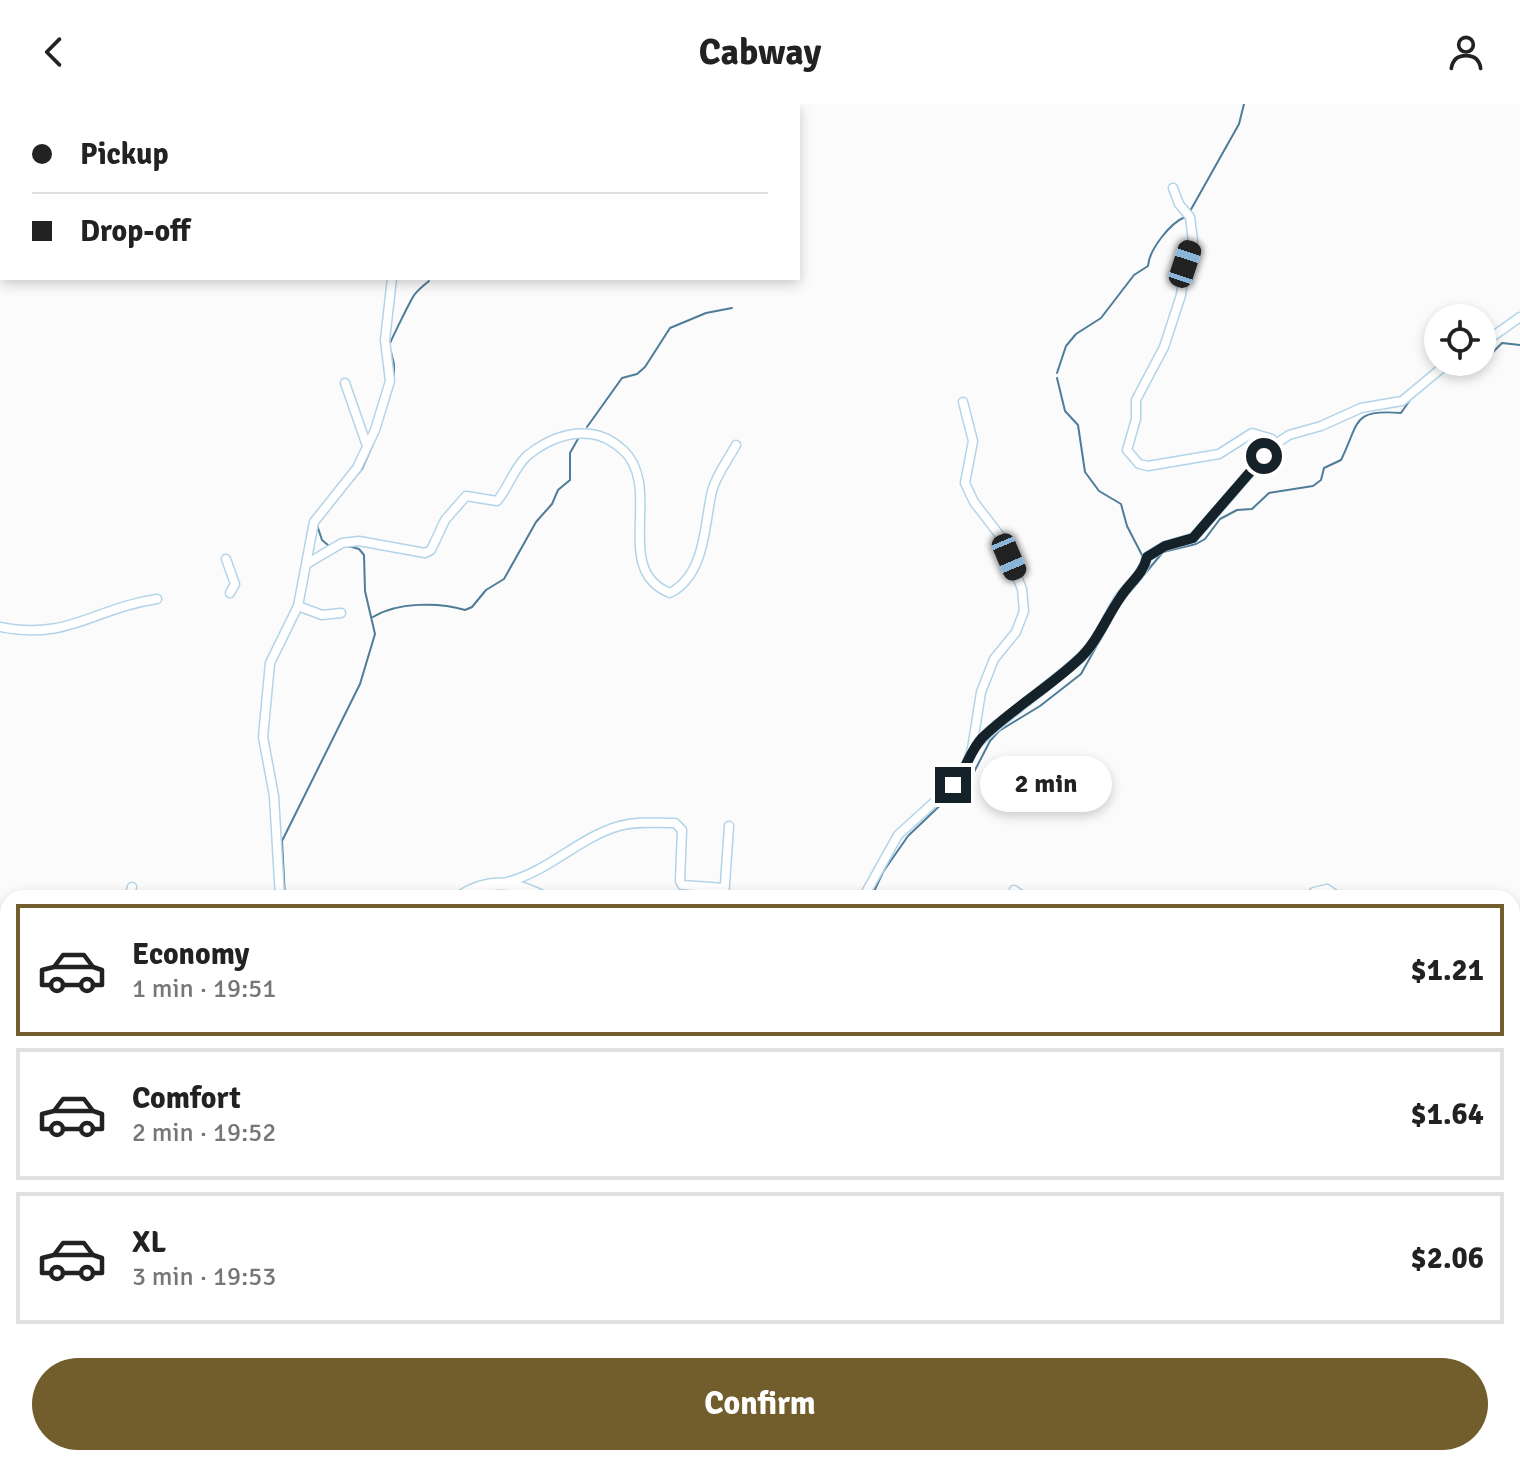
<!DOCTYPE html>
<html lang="en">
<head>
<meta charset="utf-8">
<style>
	:root { --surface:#fff; --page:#f6f6f6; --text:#222; --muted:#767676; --line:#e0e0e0; --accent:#725d2c }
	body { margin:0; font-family:Signika,sans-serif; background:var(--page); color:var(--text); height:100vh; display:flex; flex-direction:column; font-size:30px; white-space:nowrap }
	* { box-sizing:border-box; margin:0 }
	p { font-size:26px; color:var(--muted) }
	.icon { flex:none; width:44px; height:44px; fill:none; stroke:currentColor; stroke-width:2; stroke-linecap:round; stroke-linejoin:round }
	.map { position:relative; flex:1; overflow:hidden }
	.side { position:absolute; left:0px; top:786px; width:1520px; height:576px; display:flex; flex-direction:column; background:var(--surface); border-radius:24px 24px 0 0; box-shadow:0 4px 12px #0003 }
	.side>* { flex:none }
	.guide { position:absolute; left:0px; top:0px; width:800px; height:176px; box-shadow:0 4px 12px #0003; display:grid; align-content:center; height:176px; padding:0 32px; background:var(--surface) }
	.fabs { position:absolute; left:1424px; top:200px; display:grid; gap:16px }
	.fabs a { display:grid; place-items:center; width:72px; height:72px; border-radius:50%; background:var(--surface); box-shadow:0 4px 12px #0003; font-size:40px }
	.end { position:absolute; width:36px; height:36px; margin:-18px; border:10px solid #16222a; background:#fff; box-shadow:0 0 0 4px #fff }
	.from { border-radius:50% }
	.bubble { position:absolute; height:56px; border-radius:28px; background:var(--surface); box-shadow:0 4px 12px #0003; font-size:26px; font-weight:700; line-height:56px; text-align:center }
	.car { position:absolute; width:24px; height:48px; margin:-24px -12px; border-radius:10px; box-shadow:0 0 6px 2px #0007; background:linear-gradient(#222 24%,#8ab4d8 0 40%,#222 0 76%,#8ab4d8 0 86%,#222 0) }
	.guide b { display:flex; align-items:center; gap:28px; height:76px; font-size:30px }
	.guide b+b { border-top:2px solid var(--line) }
	.guide i { width:20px; height:20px; background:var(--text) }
	ul { padding:14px 0 0; list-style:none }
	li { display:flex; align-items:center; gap:24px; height:132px; margin:0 16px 12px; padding:0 16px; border:4px solid var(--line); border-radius:0px }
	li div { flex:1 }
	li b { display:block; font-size:30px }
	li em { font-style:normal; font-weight:700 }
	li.on { border-color:var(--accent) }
	li>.icon { width:72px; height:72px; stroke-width:1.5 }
	.button { display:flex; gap:16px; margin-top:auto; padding:16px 32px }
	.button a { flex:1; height:92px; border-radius:48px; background:var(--accent); color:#fff; font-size:32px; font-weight:700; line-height:92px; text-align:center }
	header { display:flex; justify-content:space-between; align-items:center; height:104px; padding:0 32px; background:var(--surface); font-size:36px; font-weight:700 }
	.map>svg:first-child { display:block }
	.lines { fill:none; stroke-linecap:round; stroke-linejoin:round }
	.stream { stroke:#4f7c98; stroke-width:2 }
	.river { stroke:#67a3c7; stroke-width:12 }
	.street-casing { stroke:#b3d4e8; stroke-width:11 }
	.secondary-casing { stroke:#b3d4e8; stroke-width:14 }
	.street { stroke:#fff; stroke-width:8 }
	.secondary { stroke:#fff; stroke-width:11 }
	.route { stroke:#16222a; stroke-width:10 }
</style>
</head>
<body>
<header><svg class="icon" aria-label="back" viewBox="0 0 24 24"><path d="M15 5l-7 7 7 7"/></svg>Cabway<svg class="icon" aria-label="person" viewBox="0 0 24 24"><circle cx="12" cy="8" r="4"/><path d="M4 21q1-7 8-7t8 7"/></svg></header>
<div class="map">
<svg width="1520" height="1362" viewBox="0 0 1520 1362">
	<rect width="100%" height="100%" fill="#fbfbfb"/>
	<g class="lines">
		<!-- stream -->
		<g class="stream">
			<polyline points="1189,109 1239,20 1244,0"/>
			<path d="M389,242C390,238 412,193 415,190C419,185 424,181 429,177"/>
			<polyline points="391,248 394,260 394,277"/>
			<polyline points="1482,251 1491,250 1502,239 1520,241"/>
			<path d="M1057,269L1066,242L1076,230L1101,214L1134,171L1148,162C1149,146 1170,119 1185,113"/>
			<polyline points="1057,274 1065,307 1078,321 1085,368 1099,387 1121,400 1127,422 1144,455"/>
			<polyline points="587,323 622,274 637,270 645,263 670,224 706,209 732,204"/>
			<polyline points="342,388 362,365 373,340"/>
			<polyline points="317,421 322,436 329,442"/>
			<path d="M373,513C397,498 439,498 465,506L472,503L486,486L504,475L536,418L552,400L558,386L570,376V349L579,333"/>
			<path d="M1109,519L1118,502L1163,448L1196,440L1205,435L1220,415L1237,406L1252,405L1269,389L1313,382L1321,376L1324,364L1341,356C1360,317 1352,305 1401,309L1410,296"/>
			<polyline points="285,794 282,737 360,580 375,530 365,487 364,451 359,445 348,442"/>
			<polyline points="871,794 883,768 908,732 973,670 990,637 999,627 1040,602 1081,570 1106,525"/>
			<polyline points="1218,1359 1224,1354"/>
			<polyline points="1194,1362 1212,1361"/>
		</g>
		<!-- river -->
		<g class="river">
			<polyline points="0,1039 8,1041"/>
			<polyline points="1512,1271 1520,1284"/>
			<polyline points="1235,1354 1239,1362"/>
		</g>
		<defs>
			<g id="street">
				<polyline points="439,0 440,2"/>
				<polyline points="1173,84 1179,100 1190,113 1193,137 1185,160 1181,191 1164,243 1136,296 1136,315 1127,346 1139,360 1148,362 1219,350 1252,329 1272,335 1274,341"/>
				<polyline points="1482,240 1520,213"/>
				<polyline points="345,279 367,342"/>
				<polyline points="226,455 235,480 230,489"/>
				<path d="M308,459L342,439L359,437L425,449L431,446L445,416L466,392L497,397C509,383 514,363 528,351C547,336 567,327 591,330C602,331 614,338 623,346C664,384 611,466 670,489C706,470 704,421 712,387C716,371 728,356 736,341"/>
				<polyline points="298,502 322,511 341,509"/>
				<path d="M0,523C68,537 94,504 157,495"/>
				<path d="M972,645C1005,611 1043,587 1078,556C1097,540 1106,514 1119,494C1129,480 1143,471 1147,453L1165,442L1193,434L1274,341L1289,331L1321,322L1361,304L1402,297L1449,258"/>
				<path d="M507,778C548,768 578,734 619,722C637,717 656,719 675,719L682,726L680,777L682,781L724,784"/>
				<polyline points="1014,786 1025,794"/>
				<polyline points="129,794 132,783"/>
				<polyline points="280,794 274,692 263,633 270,559 298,502 314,418 357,364 375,326 390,277 385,236 392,174"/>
				<polyline points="724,794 729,722"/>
				<polyline points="863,794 898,731 953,681 965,665 972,645 981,588 994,555 1016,528 1024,507 1022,485 1001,433 974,398 965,379 973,337 963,298"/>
				<polyline points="1308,794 1314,788 1327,785 1340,794"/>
				<polyline points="2,888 5,953"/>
				<polyline points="0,1000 8,998"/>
				<polyline points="418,1354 426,1362"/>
				<polyline points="1213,1354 1219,1362"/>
				<polyline points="1262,1354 1267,1362"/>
				<polyline points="1047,1357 1051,1354"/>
				<polyline points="146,1362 154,1354"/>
				<polyline points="1024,1362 1033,1354"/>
			</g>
			<g id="secondary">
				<path d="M458,794C490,773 514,778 545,794"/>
				<polyline points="0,888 8,888"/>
				<polyline points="1512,1166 1520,1166"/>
			</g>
		</defs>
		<!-- street casing -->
		<use href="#street" class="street-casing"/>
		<!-- secondary casing -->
		<use href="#secondary" class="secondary-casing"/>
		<!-- street -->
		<use href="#street" class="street"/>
		<!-- secondary -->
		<use href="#secondary" class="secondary"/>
	</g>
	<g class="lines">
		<!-- route -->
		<path class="route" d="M953,681C966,667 969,648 982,634C1012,605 1048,584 1078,556C1097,539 1106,514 1120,494C1129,479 1143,471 1147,453L1165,442L1193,434L1264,352"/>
	</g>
</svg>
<div class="fabs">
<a><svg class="icon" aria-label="locate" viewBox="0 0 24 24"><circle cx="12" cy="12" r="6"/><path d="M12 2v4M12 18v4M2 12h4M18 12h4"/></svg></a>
</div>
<i class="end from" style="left:1264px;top:352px"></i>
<i class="end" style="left:953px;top:681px"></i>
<div class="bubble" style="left:980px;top:652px;width:132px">2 min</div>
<i class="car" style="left:1185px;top:160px;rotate:18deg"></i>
<i class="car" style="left:1009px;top:453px;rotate:157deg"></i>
<div class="guide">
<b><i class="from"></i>Pickup</b>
<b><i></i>Drop-off</b>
</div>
<section class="side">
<ul>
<li class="on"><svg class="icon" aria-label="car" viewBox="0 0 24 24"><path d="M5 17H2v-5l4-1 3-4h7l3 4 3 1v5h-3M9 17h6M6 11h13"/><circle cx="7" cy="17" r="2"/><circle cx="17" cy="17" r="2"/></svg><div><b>Economy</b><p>1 min · 19:51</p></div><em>$1.21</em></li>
<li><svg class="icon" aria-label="car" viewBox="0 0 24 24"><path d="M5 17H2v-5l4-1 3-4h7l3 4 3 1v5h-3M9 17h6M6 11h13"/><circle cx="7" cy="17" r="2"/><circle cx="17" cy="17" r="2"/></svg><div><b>Comfort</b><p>2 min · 19:52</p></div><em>$1.64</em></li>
<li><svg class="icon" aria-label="car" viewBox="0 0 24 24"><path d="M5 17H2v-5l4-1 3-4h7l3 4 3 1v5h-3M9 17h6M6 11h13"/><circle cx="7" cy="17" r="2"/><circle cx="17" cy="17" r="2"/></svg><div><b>XL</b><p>3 min · 19:53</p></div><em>$2.06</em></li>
</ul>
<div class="button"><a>Confirm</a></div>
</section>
</div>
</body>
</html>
